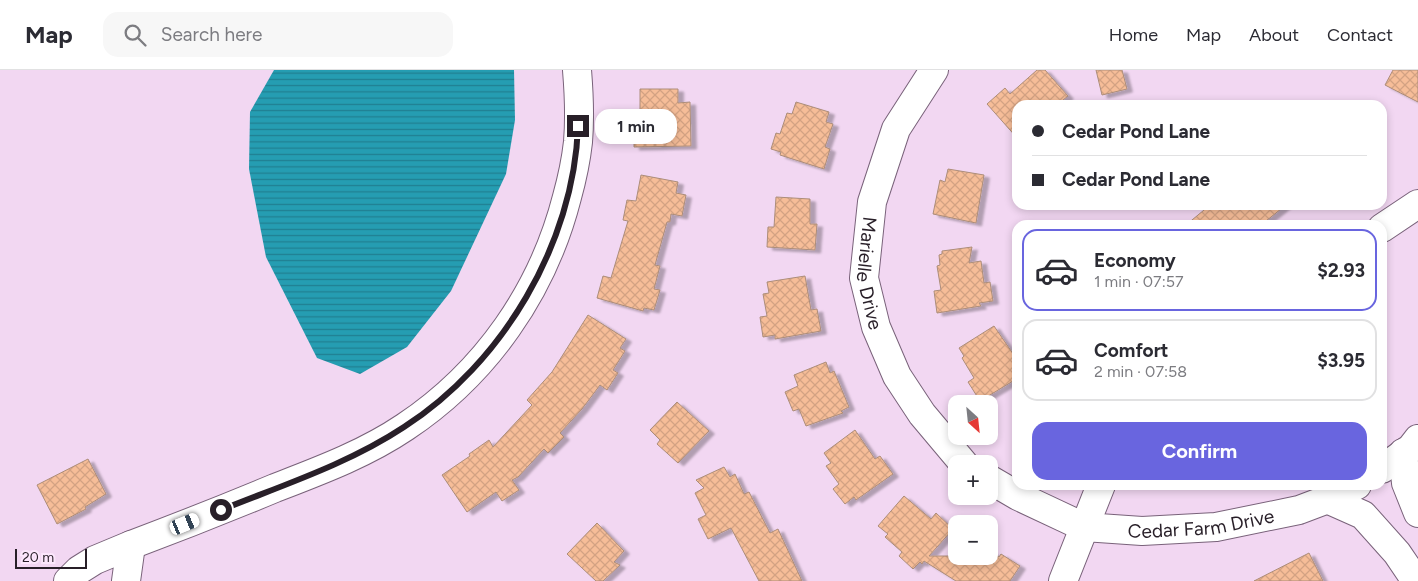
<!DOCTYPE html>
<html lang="en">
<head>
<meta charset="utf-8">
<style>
	:root { --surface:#fff; --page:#f7f7f7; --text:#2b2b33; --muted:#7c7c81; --line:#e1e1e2; --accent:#6965df }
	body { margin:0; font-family:Figtree,sans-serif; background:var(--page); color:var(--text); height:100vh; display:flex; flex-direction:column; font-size:19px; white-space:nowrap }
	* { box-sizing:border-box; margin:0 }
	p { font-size:16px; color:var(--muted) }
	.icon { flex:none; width:28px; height:28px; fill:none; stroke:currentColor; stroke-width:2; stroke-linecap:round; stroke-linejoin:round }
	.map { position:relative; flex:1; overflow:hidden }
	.details { position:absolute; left:1012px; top:150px; width:375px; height:270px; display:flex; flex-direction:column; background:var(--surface); border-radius:15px; box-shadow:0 2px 8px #0003 }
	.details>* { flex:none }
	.hud { position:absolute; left:1012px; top:30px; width:375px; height:110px; border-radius:15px; box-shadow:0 2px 8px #0003; display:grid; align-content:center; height:110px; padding:0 20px; background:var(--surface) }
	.needle { width:32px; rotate:153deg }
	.fabs { position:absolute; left:948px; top:325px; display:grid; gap:10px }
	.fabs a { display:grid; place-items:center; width:50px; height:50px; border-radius:10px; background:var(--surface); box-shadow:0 2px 8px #0003; font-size:25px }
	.scale { position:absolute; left:15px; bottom:12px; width:72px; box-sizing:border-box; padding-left:5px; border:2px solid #281f28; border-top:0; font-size:14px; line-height:18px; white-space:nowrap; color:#281f28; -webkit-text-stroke:4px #fce7fc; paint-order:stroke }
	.end { position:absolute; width:22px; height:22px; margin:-11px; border:6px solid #281f28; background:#fff; box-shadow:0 0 0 2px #fff }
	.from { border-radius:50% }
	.bubble { position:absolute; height:35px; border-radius:15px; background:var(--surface); box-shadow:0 2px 8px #0003; font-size:16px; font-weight:700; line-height:35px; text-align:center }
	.car { position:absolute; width:15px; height:30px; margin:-15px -8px; border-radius:6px; box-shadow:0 0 4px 1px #0007; background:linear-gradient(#fff 24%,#345 0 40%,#fff 0 76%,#345 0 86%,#fff 0) }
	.hud b { display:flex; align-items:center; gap:18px; height:48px; font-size:19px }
	.hud b+b { border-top:1px solid var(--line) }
	.hud i { width:12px; height:12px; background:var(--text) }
	ul { padding:9px 0 0; list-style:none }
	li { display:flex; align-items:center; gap:15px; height:82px; margin:0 10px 8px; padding:0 10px; border:2px solid var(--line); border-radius:15px }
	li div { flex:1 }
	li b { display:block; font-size:19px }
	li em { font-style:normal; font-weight:700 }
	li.on { border-color:var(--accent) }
	li>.icon { width:45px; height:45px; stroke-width:1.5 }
	.cta { display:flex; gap:10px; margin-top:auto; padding:10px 20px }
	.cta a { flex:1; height:58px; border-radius:15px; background:var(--accent); color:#fff; font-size:20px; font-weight:700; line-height:58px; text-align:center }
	header { display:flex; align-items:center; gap:30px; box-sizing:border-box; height:70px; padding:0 25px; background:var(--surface); border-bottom:1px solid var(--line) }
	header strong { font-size:24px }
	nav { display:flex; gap:28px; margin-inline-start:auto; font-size:18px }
	.search { width:350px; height:45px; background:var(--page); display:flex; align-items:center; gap:12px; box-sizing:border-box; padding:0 18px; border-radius:15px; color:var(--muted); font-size:19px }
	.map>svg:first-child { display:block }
	.water { fill:url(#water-rules) }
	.building { fill:url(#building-cross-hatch); stroke:#ac8d7a; filter:url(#shadow) }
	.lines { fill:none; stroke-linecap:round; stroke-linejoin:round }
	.minor-casing { stroke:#79627a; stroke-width:30 }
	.minor { stroke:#fff; stroke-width:28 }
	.route { stroke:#281f28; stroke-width:6 }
	.labels { text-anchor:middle; stroke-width:4; stroke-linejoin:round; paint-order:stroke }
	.street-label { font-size:19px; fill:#281f28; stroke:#fce7fc }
</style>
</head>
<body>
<header>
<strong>Map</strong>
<div class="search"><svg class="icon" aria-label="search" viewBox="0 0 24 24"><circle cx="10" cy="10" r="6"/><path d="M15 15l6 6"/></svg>Search here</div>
<nav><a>Home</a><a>Map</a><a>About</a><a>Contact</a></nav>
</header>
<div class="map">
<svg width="1418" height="511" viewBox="0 0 1418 511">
	<defs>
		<pattern id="water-rules" width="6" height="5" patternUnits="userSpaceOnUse" patternTransform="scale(1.25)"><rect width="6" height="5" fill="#259db2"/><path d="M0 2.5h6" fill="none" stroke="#207f91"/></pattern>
		<pattern id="building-cross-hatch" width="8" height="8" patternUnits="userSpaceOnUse" patternTransform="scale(1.25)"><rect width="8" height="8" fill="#f6bd98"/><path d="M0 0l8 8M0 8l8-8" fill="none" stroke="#d3a283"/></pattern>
		<filter id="shadow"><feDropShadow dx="5.5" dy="3" stdDeviation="1" flood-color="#0004"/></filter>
	</defs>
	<rect width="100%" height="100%" fill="#f2d7f2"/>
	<!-- water -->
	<polygon class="water" points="274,0 514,0 515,50 506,104 451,221 407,277 360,304 317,288 266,187 249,99 250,42"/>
	<!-- building -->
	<g class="building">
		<polygon points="1037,0 1045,0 1068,26 1057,35 1018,35 1018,69 987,34 1005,18 1010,24"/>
		<polygon points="1096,0 1122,0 1127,19 1102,25"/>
		<polygon points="1393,0 1418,0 1418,32 1385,15"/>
		<polygon points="640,19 678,19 678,33 690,32 691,76 634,77 634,55 640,55"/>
		<polygon points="796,32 829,42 826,52 833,54 825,77 830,79 824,99 780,85 781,82 771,79 776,63 780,64 787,43 792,44"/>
		<polygon points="948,99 984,105 976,153 933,144 940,110 945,112"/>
		<polygon points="641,105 678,112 676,123 686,125 682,146 671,144 670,152 667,152 655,195 660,196 654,219 660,220 654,240 644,238 643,241 597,228 603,206 611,208 628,151 623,150 627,130 636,131"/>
		<polygon points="776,127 810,129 810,154 817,154 815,180 767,177 768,157 774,157"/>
		<polygon points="1210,135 1286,135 1261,155 1186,155"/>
		<polygon points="972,177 969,193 981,191 984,213 990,212 993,231 979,233 981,236 937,243 934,221 941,220 937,196 940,195 939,185 942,184 942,181"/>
		<polygon points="805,206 811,240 817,239 821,261 775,269 775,265 763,267 760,247 767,246 763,224 769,223 767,212"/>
		<polygon points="588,245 626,269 620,278 625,281 613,300 618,303 607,320 600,315 582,339 560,363 564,367 548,383 544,379 518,407 512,410 519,420 502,431 496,422 467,442 442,405 470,386 469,384 489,370 493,377 532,335 527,330 552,302"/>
		<polygon points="994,256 1018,291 1018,308 980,331 968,312 974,308 962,288 964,286 959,278"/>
		<polygon points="826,292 830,303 834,301 849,337 841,341 843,343 806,356 799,339 793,341 785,322 798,316 794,305"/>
		<polygon points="677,332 709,361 678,393 657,374 660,370 650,360"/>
		<polygon points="855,360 875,389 880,386 893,404 856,430 854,427 845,434 833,419 839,414 826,396 831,393 824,383"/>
		<polygon points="88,389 106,424 85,437 86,439 57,454 37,415"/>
		<polygon points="724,397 730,407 735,404 744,424 749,422 770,463 778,459 802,511 759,511 731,458 708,469 698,449 706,445 695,423 704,418 696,410"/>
		<polygon points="904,426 931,449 936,443 953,459 929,486 983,486 989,491 989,480 999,487 1001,484 1020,496 1010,511 956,511 924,491 922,494 920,492 913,499 899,486 902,482 885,467 888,464 878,456"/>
		<polygon points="597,453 624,481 614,492 620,495 603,511 596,511 567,484"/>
		<polygon points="1309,483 1323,511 1254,511"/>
	</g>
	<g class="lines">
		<defs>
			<g id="minor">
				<path id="s1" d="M934,0L896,59L872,132L864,208L876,257L897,306L922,344L964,394"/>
				<polyline points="1382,158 1418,134"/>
				<polyline points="1403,383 1406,413 1418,443"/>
				<polyline points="1382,399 1411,378 1418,369"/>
				<path id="s2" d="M989,409L1018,426L1084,457L1142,461L1216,457L1299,440L1336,426L1357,415"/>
				<polyline points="1327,429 1363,445 1397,483 1416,511"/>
				<path d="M131,475C179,457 227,438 275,418C319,401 365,384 405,357C486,303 543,221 567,127C572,109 576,90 578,72C580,48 579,24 577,0"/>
				<polyline points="68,511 79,500 95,490 131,475 126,511"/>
				<polyline points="1063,511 1101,415"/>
			</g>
		</defs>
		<!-- minor casing -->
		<use href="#minor" class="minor-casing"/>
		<!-- minor -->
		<use href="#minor" class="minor"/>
	</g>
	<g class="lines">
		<!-- route -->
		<path class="route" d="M221,440C283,415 348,394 404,357C502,294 574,174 578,56"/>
	</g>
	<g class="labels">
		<!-- street labels -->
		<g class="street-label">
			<text dy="7" stroke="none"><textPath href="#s1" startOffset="219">Marielle Drive</textPath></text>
			<text dy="7" stroke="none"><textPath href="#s2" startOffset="224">Cedar Farm Drive</textPath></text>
		</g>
	</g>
</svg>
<div class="fabs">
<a><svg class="needle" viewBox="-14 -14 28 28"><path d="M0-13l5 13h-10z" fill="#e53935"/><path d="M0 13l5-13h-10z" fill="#7c7c81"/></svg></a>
<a>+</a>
<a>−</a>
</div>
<div class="scale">20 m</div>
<i class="end from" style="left:221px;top:440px"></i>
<i class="end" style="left:578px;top:56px"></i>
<div class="bubble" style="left:595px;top:39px;width:82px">1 min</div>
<i class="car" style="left:185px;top:454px;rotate:68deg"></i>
<div class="hud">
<b><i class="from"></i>Cedar Pond Lane</b>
<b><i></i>Cedar Pond Lane</b>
</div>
<section class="details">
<ul>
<li class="on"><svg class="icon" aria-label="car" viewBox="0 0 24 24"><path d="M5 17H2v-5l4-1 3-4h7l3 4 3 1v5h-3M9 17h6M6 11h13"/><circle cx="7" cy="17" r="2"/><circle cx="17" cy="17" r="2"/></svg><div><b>Economy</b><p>1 min · 07:57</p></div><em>$2.93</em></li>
<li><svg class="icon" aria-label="car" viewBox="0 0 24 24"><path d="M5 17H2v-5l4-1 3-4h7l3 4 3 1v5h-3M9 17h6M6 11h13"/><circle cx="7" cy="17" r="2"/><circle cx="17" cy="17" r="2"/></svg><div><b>Comfort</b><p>2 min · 07:58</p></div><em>$3.95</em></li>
</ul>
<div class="cta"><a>Confirm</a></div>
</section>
</div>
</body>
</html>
